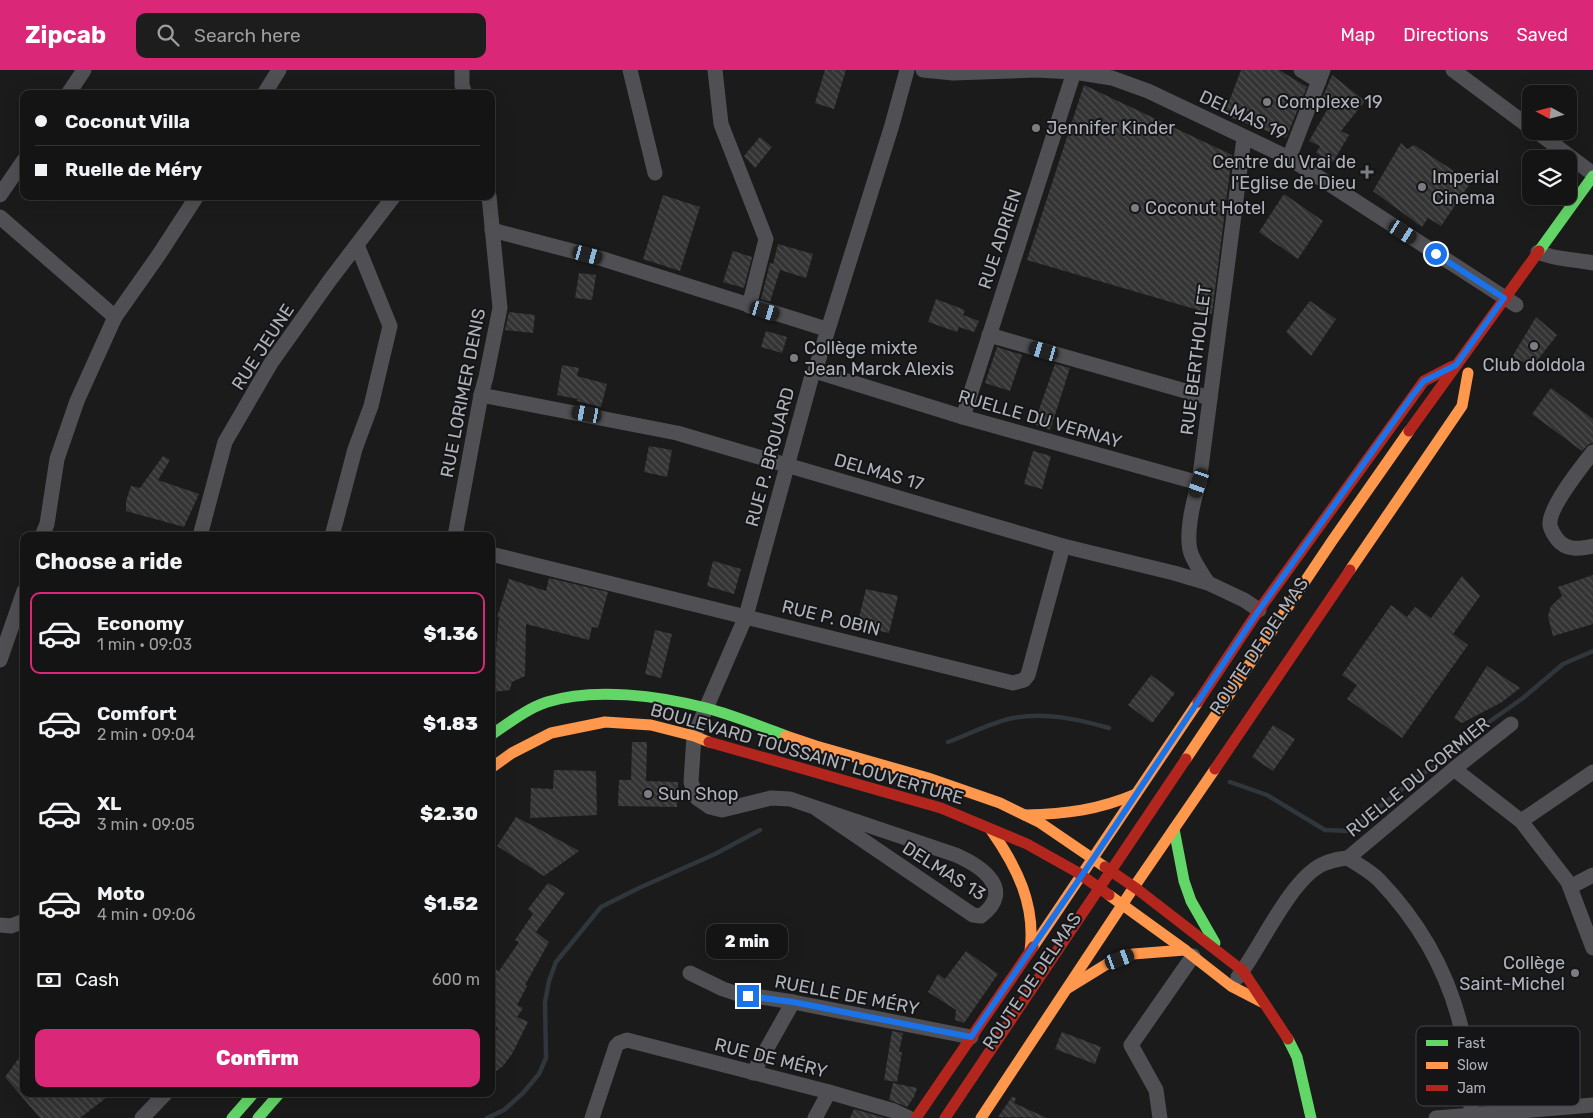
<!DOCTYPE html>
<html lang="en">
<head>
<meta charset="utf-8">
<style>
	:root { --surface:#141414; --page:#1d1d1d; --text:#f1f3f6; --muted:#9d9ea0; --line:#333334; --accent:#db2777 }
	body { margin:0; font-family:Rubik,sans-serif; background:var(--page); color:var(--text); height:100vh; display:flex; flex-direction:column; font-size:19px; white-space:nowrap }
	* { box-sizing:border-box; margin:0 }
	p { font-size:16px; color:var(--muted) }
	.icon { flex:none; width:28px; height:28px; fill:none; stroke:currentColor; stroke-width:2; stroke-linecap:round; stroke-linejoin:round }
	.map { position:relative; flex:1; overflow:hidden }
	.sheet { position:absolute; left:20px; top:462px; width:475px; height:565px; display:flex; flex-direction:column; background:var(--surface); border-radius:10px; box-shadow:0 5px 20px #0002,0 0 0 1px var(--line) }
	.sheet>* { flex:none }
	.guide { position:absolute; left:20px; top:20px; width:475px; height:110px; border-radius:10px; box-shadow:0 5px 20px #0002,0 0 0 1px var(--line); display:grid; align-content:center; height:110px; padding:0 15px; background:var(--surface) }
	.needle { width:32px; rotate:277deg }
	.tools { position:absolute; left:1522px; top:15px; display:grid; gap:10px }
	.tools a { display:grid; place-items:center; width:55px; height:55px; border-radius:10px; background:var(--surface); box-shadow:0 5px 20px #0002,0 0 0 1px var(--line); font-size:25px }
	.end { position:absolute; width:22px; height:22px; margin:-11px; border:6px solid #1a73e8; background:#fff; box-shadow:0 0 0 2px #fff }
	.from { border-radius:50% }
	.bubble { position:absolute; height:35px; border-radius:10px; background:var(--surface); box-shadow:0 5px 20px #0002,0 0 0 1px var(--line); font-size:16px; font-weight:800; line-height:35px; text-align:center }
	.car { position:absolute; width:15px; height:30px; margin:-15px -8px; border-radius:6px; box-shadow:0 0 4px 1px #0007; background:linear-gradient(#222 24%,#8ab4d8 0 40%,#222 0 76%,#8ab4d8 0 86%,#222 0) }
	.guide b { display:flex; align-items:center; gap:18px; height:48px; font-size:19px }
	.guide b+b { border-top:1px solid var(--line) }
	.guide i { width:12px; height:12px; background:var(--text) }
	ul { padding:0; list-style:none }
	li { display:flex; align-items:center; gap:15px; height:82px; margin:0 10px 8px; padding:0 5px; border:2px solid transparent; border-radius:10px }
	li div { flex:1 }
	li b { display:block; font-size:19px }
	li em { font-style:normal; font-weight:800 }
	li.on { border-color:var(--accent) }
	li>.icon { width:45px; height:45px; stroke-width:1.5 }
	h2 { padding:0 15px; font-size:22px; line-height:60px }
	.pay { display:flex; align-items:center; gap:12px; height:55px; padding:0 15px; font-size:19px }
	.pay p { margin-inline-start:auto }
	.button { display:flex; gap:10px; margin-top:auto; padding:10px 15px }
	.button a { flex:1; height:58px; border-radius:10px; background:var(--accent); color:#fff; font-size:20px; font-weight:800; line-height:58px; text-align:center }
	header { display:flex; align-items:center; gap:30px; box-sizing:border-box; height:70px; padding:0 25px; background:var(--accent); color:#fff }
	header strong { font-size:24px }
	nav { display:flex; gap:28px; margin-inline-start:auto; font-size:18px }
	.search { width:350px; height:45px; background:var(--page); display:flex; align-items:center; gap:12px; box-sizing:border-box; padding:0 18px; border-radius:10px; color:var(--muted); font-size:19px }
	.map>svg:first-child { display:block }
	.lines { fill:none; stroke-linecap:round; stroke-linejoin:round }
	.stream { stroke:#2f363c; stroke-width:4.5 }
	.building { fill:url(#building-back-hatch) }
	.street { stroke:#505054; stroke-width:15 }
	.fast { stroke:#63d668; stroke-width:11 }
	.slow { stroke:#ff974d; stroke-width:11 }
	.jam { stroke:#b3261e; stroke-width:11 }
	.route { stroke:#1a73e8; stroke-width:6 }
	.poi-dot { fill:#7b7d82; stroke:#151517; stroke-width:2 }
	.labels { text-anchor:middle; stroke-width:4; stroke-linejoin:round; paint-order:stroke }
	.poi-label { font-size:18px; fill:#aeb2ba; stroke:#151517; text-anchor:start }
	.street-label { font-size:18px; fill:#aeb2ba; stroke:#151517 }
	.key { fill:#151517; stroke:#434448; stroke-width:1 }
	.key-label { font-size:14px; fill:#aeb2ba }
</style>
</head>
<body>
<header>
<strong>Zipcab</strong>
<div class="search"><svg class="icon" aria-label="search" viewBox="0 0 24 24"><circle cx="10" cy="10" r="6"/><path d="M15 15l6 6"/></svg>Search here</div>
<nav><a>Map</a><a>Directions</a><a>Saved</a></nav>
</header>
<div class="map">
<svg width="1593" height="1048" viewBox="0 0 1593 1048">
	<defs>
		<pattern id="building-back-hatch" width="6" height="6" patternUnits="userSpaceOnUse" patternTransform="scale(1.25)"><rect width="6" height="6" fill="#343435"/><path d="M-1 5l2 2M0 0l6 6M5-1l2 2" fill="none" stroke="#4f4f50"/></pattern>
	</defs>
	<rect width="100%" height="100%" fill="#1b1b1b"/>
	<g class="lines">
		<!-- stream -->
		<g class="stream">
			<path d="M948,672C967,665 995,651 1013,648C1046,642 1078,649 1109,658"/>
			<polyline points="1230,712 1267,725 1325,760 1349,761 1416,708 1444,690 1479,659 1523,628 1563,594 1593,581"/>
			<polyline points="487,1048 504,1040 523,1023 539,1004 546,988 545,932 549,911 556,892 601,837 639,818 715,784 760,760"/>
		</g>
	</g>
	<!-- building -->
	<g class="building">
		<polygon points="825,0 846,0 834,39 815,33"/>
		<polygon points="1241,0 1279,0 1307,17 1286,68 1224,45"/>
		<polygon points="1332,5 1365,31 1341,61 1349,65 1333,92 1316,83 1320,76 1309,71 1330,35 1322,29"/>
		<polygon points="1084,15 1232,85 1212,244 1027,190"/>
		<polygon points="760,67 772,77 755,98 744,86"/>
		<polygon points="1401,73 1407,79 1414,75 1471,112 1441,156 1428,148 1422,157 1373,121"/>
		<polygon points="1284,124 1323,151 1298,189 1259,162"/>
		<polygon points="663,125 700,137 680,201 643,189"/>
		<polygon points="778,174 813,184 806,208 780,200 770,232 761,229 770,193 773,194"/>
		<polygon points="733,181 752,187 744,218 723,212"/>
		<polygon points="579,203 596,205 592,230 575,228"/>
		<polygon points="936,229 965,240 963,245 979,251 974,262 959,257 957,262 928,252"/>
		<polygon points="1310,231 1336,249 1311,286 1286,262"/>
		<polygon points="509,242 535,245 533,263 505,260"/>
		<polygon points="1536,247 1557,265 1533,296 1512,287"/>
		<polygon points="766,261 787,267 782,283 761,277"/>
		<polygon points="997,277 1022,285 1010,321 985,313"/>
		<polygon points="1055,294 1070,298 1050,360 1034,354"/>
		<polygon points="562,295 579,298 577,306 607,314 601,337 577,331 578,329 557,325"/>
		<polygon points="1551,318 1593,349 1593,373 1589,374 1582,381 1532,344"/>
		<polygon points="649,376 672,380 667,407 644,402"/>
		<polygon points="1033,381 1051,386 1042,419 1024,414"/>
		<polygon points="163,386 170,390 158,410 199,424 184,457 126,441 126,431 131,416 140,418"/>
		<polygon points="713,491 741,499 734,524 707,516"/>
		<polygon points="1593,505 1593,554 1553,566 1548,546 1551,536 1562,526 1558,517"/>
		<polygon points="1462,506 1480,526 1453,564 1468,575 1402,668 1347,629 1357,615 1342,605 1391,535 1407,547 1415,537 1431,548"/>
		<polygon points="549,508 608,522 598,558 592,557 589,570 526,554 525,606 512,612 510,620 492,622 499,547 497,547 509,509 546,521"/>
		<polygon points="866,519 898,526 889,563 857,556"/>
		<polygon points="655,560 672,564 661,608 645,604"/>
		<polygon points="1487,596 1520,618 1502,632 1462,653 1454,648"/>
		<polygon points="1151,605 1175,623 1152,653 1128,635"/>
		<polygon points="1273,655 1295,669 1273,701 1252,687"/>
		<polygon points="632,672 647,672 646,711 678,712 677,737 618,736 619,710 631,710"/>
		<polygon points="554,700 596,701 597,745 530,748 531,718 553,719"/>
		<polygon points="516,747 537,758 579,781 544,806 497,776"/>
		<polygon points="548,813 565,823 536,862 549,872 525,915 527,916 517,935 523,938 517,947 528,952 512,984 503,996 491,1005 491,969 498,958 491,954 491,897 499,901 519,872 515,870 533,844 528,839"/>
		<polygon points="966,881 998,904 964,953 955,950 956,940 928,922 938,904 945,909"/>
		<polygon points="892,961 903,963 899,982 902,982 897,1012 884,1010"/>
		<polygon points="1062,962 1101,977 1095,994 1055,979"/>
		<polygon points="24,981 24,1024 111,1024 80,1048 40,1048 5,1007"/>
		<polygon points="893,1013 917,1018 914,1027 907,1037 889,1030"/>
		<polygon points="1012,1027 1016,1028 1014,1033 1047,1048 998,1047"/>
		<polygon points="854,1039 885,1048 850,1048"/>
	</g>
	<g class="lines">
		<!-- street -->
		<g class="street">
			<polyline points="462,0 462,15 465,24"/>
			<polyline points="630,0 655,103"/>
			<polyline points="715,0 721,54 766,169 749,236"/>
			<polyline points="923,0 953,3 1036,0"/>
			<polyline points="1036,0 1074,2 1112,8 1148,21 1289,88 1516,235"/>
			<polyline points="1301,0 1319,11"/>
			<polyline points="1453,0 1531,58"/>
			<polyline points="68,24 84,0"/>
			<polyline points="264,24 279,0"/>
			<polyline points="1536,61 1593,104"/>
			<polyline points="1289,88 1323,0"/>
			<polyline points="0,125 24,90"/>
			<polyline points="0,147 115,247"/>
			<polyline points="492,160 603,189 826,259"/>
			<path d="M1538,182C1555,190 1575,189 1593,193"/>
			<polyline points="989,265 1210,328"/>
			<polyline points="815,301 963,347 1199,413"/>
			<polyline points="481,325 677,363 1063,476 1174,503 1208,513 1244,530 1259,540"/>
			<polyline points="963,347 1074,2"/>
			<path d="M1593,382C1582,396 1548,438 1550,455C1551,460 1554,465 1557,469C1566,481 1580,479 1593,476"/>
			<polyline points="42,466 47,454 57,389 77,331 115,247 158,186 197,126"/>
			<polyline points="200,466 225,372 271,293 330,210 394,126"/>
			<polyline points="332,466 355,379 371,336 390,256 357,175"/>
			<polyline points="455,466 481,325 486,307 500,238 489,126"/>
			<polyline points="491,484 1013,613 1024,610 1028,605 1063,476"/>
			<path d="M1208,513C1202,504 1196,495 1192,486C1184,469 1193,431 1199,413L1244,68"/>
			<polyline points="0,590 24,521"/>
			<polyline points="1454,699 1521,751 1568,812 1593,878"/>
			<path d="M817,739L973,845L981,846C1015,820 983,797 956,785L790,729L771,728L722,740L710,737L697,728L691,712L694,666L746,546L811,309L815,301L892,55L907,0"/>
			<polyline points="1521,751 1593,702"/>
			<path d="M1348,788C1358,795 1370,801 1379,810C1428,861 1459,924 1468,995C1470,1012 1470,1030 1472,1048"/>
			<polyline points="1348,788 1454,699 1511,654"/>
			<polyline points="1570,817 1593,805"/>
			<polyline points="0,855 11,856 24,851"/>
			<polyline points="690,903 723,919 735,923 793,932 971,967"/>
			<path d="M1238,907C1261,877 1289,812 1321,795C1330,790 1339,789 1348,788"/>
			<polyline points="753,1003 793,932"/>
			<polyline points="142,1048 165,1024"/>
			<polyline points="592,1048 616,976 619,973 627,970 829,1022 894,1041 909,1048"/>
			<polyline points="815,1048 829,1022"/>
			<polyline points="1160,1048 1156,1020 1131,975 1193,886"/>
			<polyline points="1436,1048 1593,1035"/>
		</g>
		<!-- fast -->
		<g class="fast">
			<polyline points="1539,181 1593,106"/>
			<path d="M491,665C509,653 526,639 547,632C594,617 660,626 706,638C733,645 760,656 786,666"/>
			<polyline points="1174,759 1184,811 1191,831 1215,873"/>
			<polyline points="1288,969 1297,987 1311,1048"/>
			<polyline points="232,1048 253,1024"/>
			<polyline points="258,1048 279,1024"/>
		</g>
		<!-- slow -->
		<g class="slow">
			<polyline points="1350,500 1462,336 1468,303"/>
			<polyline points="786,666 816,676 928,708 1000,733 1039,752 1105,797"/>
			<polyline points="1186,689 1332,471 1409,361"/>
			<polyline points="491,698 512,683 551,663 605,652 651,655 694,666 709,672"/>
			<path d="M1025,745C1066,744 1098,740 1136,724"/>
			<path d="M991,760C1017,797 1036,835 1030,881"/>
			<polyline points="1109,825 1185,880 1231,916 1262,932"/>
			<polyline points="1033,877 1198,632"/>
			<polyline points="1068,918 1107,894 1133,884 1185,880"/>
			<polyline points="981,1048 1134,817 1215,699"/>
		</g>
		<!-- jam -->
		<g class="jam">
			<polyline points="1409,361 1539,181"/>
			<polyline points="1198,632 1259,540 1424,311 1453,296"/>
			<polyline points="709,672 941,738 1027,774 1077,802 1109,825"/>
			<polyline points="1215,699 1350,500"/>
			<polyline points="1105,797 1137,819 1243,901 1288,969"/>
			<polyline points="916,1048 1033,877"/>
			<polyline points="945,1048 1186,689"/>
		</g>
	</g>
	<g class="lines">
		<!-- route -->
		<polyline class="route" points="748,926 793,932 971,967 1093,789 1259,540 1412,326 1424,311 1456,295 1504,228 1436,184"/>
	</g>
	<!-- markers -->
	<g class="poi-dot">
		<circle cx="1267" cy="32" r="5"/>
		<circle cx="1036" cy="58" r="5"/>
		<path d="M1364.5 94.5h5v5h5v5h-5v5h-5v-5h-5v-5h5z"/>
		<circle cx="1422" cy="117" r="5"/>
		<circle cx="1135" cy="138" r="5"/>
		<circle cx="1534" cy="276" r="5"/>
		<circle cx="794" cy="288" r="5"/>
		<circle cx="648" cy="724" r="5"/>
		<circle cx="1575" cy="903" r="5"/>
	</g>
	<g class="labels">
		<!-- poi labels -->
		<g class="poi-label">
			<text x="1277" y="38">Complexe 19</text>
			<text x="1046" y="64">Jennifer Kinder</text>
			<text x="1356" y="98" text-anchor="end">Centre du Vrai de<tspan x="1356" dy="21">l'Eglise de Dieu</tspan></text>
			<text x="1432" y="113">Imperial<tspan x="1432" dy="21">Cinema</tspan></text>
			<text x="1145" y="144">Coconut Hotel</text>
			<text x="804" y="284">Collège mixte<tspan x="804" dy="21">Jean Marck Alexis</tspan></text>
			<text x="1534" y="301" text-anchor="middle">Club doldola</text>
			<text x="658" y="730">Sun Shop</text>
			<text x="1565" y="899" text-anchor="end">Collège<tspan x="1565" dy="21">Saint-Michel</tspan></text>
		</g>
		<!-- street labels -->
		<g class="street-label">
			<text transform="translate(1243 45) rotate(25)" y="6">DELMAS 19</text>
			<text transform="translate(1000 169) rotate(-72)" y="6">RUE ADRIEN</text>
			<text transform="translate(263 277) rotate(-57)" y="6">RUE JEUNE</text>
			<text transform="translate(1196 290) rotate(-83)" y="6">RUE BERTHOLLET</text>
			<text transform="translate(463 323) rotate(-79)" y="6">RUE LORIMER DENIS</text>
			<text transform="translate(1040 349) rotate(16)" y="6">RUELLE DU VERNAY</text>
			<text transform="translate(770 387) rotate(-75)" y="6">RUE P. BROUARD</text>
			<text transform="translate(879 402) rotate(16)" y="6">DELMAS 17</text>
			<text transform="translate(831 548) rotate(14)" y="6">RUE P. OBIN</text>
			<text transform="translate(1259 576) rotate(-56)" y="6">ROUTE DE DELMAS</text>
			<text transform="translate(807 684) rotate(16)" y="6">BOULEVARD TOUSSAINT LOUVERTURE</text>
			<text transform="translate(1418 707) rotate(-39)" y="6">RUELLE DU CORMIER</text>
			<text transform="translate(944 801) rotate(32)" y="6">DELMAS 13</text>
			<text transform="translate(1032 911) rotate(-56)" y="6">ROUTE DE DELMAS</text>
			<text transform="translate(847 925) rotate(11)" y="6">RUELLE DE MÉRY</text>
			<text transform="translate(771 988) rotate(14)" y="6">RUE DE MÉRY</text>
		</g>
	</g>
	<!-- legend -->
	<rect x="1416" y="956" width="164" height="80" rx="8" class="key"/>
	<rect x="1426" y="970" width="22" height="6" fill="#63d668"/>
	<rect x="1426" y="992" width="22" height="7" fill="#ff974d"/>
	<rect x="1426" y="1015" width="22" height="6" fill="#b3261e"/>
	<g class="key-label">
		<text x="1457" y="978">Fast</text>
		<text x="1457" y="1000">Slow</text>
		<text x="1457" y="1023">Jam</text>
	</g>
</svg>
<div class="tools">
<a><svg class="needle" viewBox="-14 -14 28 28"><path d="M0-13l5 13h-10z" fill="#e53935"/><path d="M0 13l5-13h-10z" fill="#9d9ea0"/></svg></a>
<a><svg class="icon" aria-label="layers" viewBox="0 0 24 24"><path d="M12 4l9 5-9 5-9-5zM3 14l9 5 9-5"/></svg></a>
</div>
<i class="end from" style="left:1436px;top:184px"></i>
<i class="end" style="left:748px;top:926px"></i>
<div class="bubble" style="left:706px;top:854px;width:82px">2 min</div>
<i class="car" style="left:1403px;top:162px;rotate:123deg"></i>
<i class="car" style="left:588px;top:185px;rotate:105deg"></i>
<i class="car" style="left:765px;top:241px;rotate:107deg"></i>
<i class="car" style="left:1044px;top:281px;rotate:286deg"></i>
<i class="car" style="left:587px;top:344px;rotate:280deg"></i>
<i class="car" style="left:1199px;top:413px;rotate:199deg"></i>
<i class="car" style="left:1120px;top:889px;rotate:70deg"></i>
<div class="guide">
<b><i class="from"></i>Coconut Villa</b>
<b><i></i>Ruelle de Méry</b>
</div>
<section class="sheet">
<h2>Choose a ride</h2>
<ul>
<li class="on"><svg class="icon" aria-label="car" viewBox="0 0 24 24"><path d="M5 17H2v-5l4-1 3-4h7l3 4 3 1v5h-3M9 17h6M6 11h13"/><circle cx="7" cy="17" r="2"/><circle cx="17" cy="17" r="2"/></svg><div><b>Economy</b><p>1 min · 09:03</p></div><em>$1.36</em></li>
<li><svg class="icon" aria-label="car" viewBox="0 0 24 24"><path d="M5 17H2v-5l4-1 3-4h7l3 4 3 1v5h-3M9 17h6M6 11h13"/><circle cx="7" cy="17" r="2"/><circle cx="17" cy="17" r="2"/></svg><div><b>Comfort</b><p>2 min · 09:04</p></div><em>$1.83</em></li>
<li><svg class="icon" aria-label="car" viewBox="0 0 24 24"><path d="M5 17H2v-5l4-1 3-4h7l3 4 3 1v5h-3M9 17h6M6 11h13"/><circle cx="7" cy="17" r="2"/><circle cx="17" cy="17" r="2"/></svg><div><b>XL</b><p>3 min · 09:05</p></div><em>$2.30</em></li>
<li><svg class="icon" aria-label="car" viewBox="0 0 24 24"><path d="M5 17H2v-5l4-1 3-4h7l3 4 3 1v5h-3M9 17h6M6 11h13"/><circle cx="7" cy="17" r="2"/><circle cx="17" cy="17" r="2"/></svg><div><b>Moto</b><p>4 min · 09:06</p></div><em>$1.52</em></li>
</ul>
<div class="pay"><svg class="icon" aria-label="cash" viewBox="0 0 24 24"><path d="M3 7h18v10H3z"/><circle cx="12" cy="12" r="2"/></svg>Cash<p>600 m</p></div>
<div class="button"><a>Confirm</a></div>
</section>
</div>
</body>
</html>
